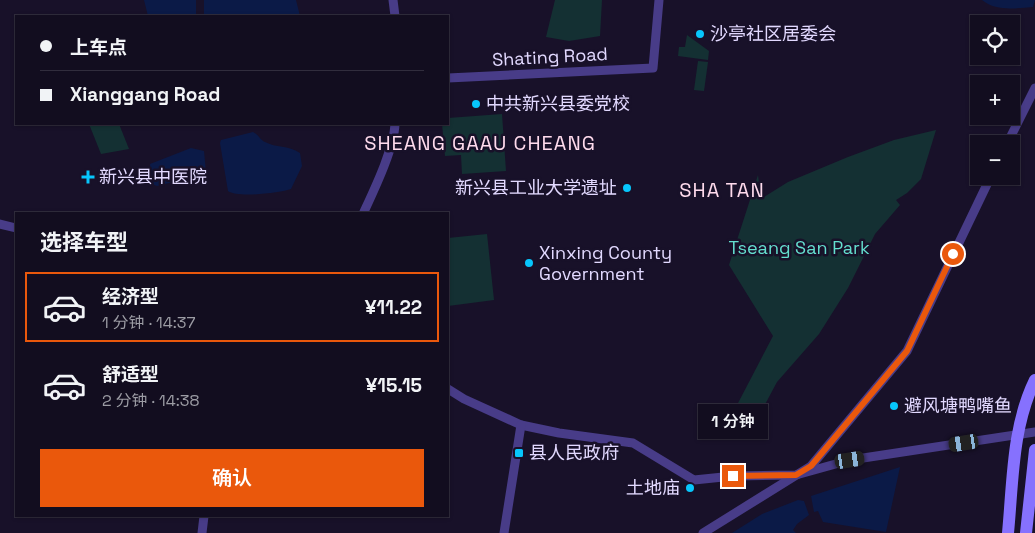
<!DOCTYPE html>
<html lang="zh">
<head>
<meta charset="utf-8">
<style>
	:root { --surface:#120d1f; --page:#1f1b2c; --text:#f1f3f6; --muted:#9c9ca4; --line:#312d3d; --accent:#ea580c }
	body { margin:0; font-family:"Space Grotesk","Noto Sans SC",sans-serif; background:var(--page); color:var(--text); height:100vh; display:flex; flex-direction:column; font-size:19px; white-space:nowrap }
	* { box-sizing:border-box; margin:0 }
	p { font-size:16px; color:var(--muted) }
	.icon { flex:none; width:28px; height:28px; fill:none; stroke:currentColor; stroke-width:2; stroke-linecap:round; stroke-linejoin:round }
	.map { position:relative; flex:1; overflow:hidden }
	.sheet { position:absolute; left:15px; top:212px; width:434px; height:305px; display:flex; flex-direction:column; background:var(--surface); border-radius:0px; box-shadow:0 1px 4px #0004,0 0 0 1px var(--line) }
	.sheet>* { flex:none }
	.guide { position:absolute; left:15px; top:15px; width:434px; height:110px; border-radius:0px; box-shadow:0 1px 4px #0004,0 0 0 1px var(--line); display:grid; align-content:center; height:110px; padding:0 25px; background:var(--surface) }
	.tools { position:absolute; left:970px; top:15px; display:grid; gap:10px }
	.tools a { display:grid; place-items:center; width:50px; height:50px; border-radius:0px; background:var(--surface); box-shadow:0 1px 4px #0004,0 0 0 1px var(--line); font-size:25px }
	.end { position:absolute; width:22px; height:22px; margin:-11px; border:6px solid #ea580c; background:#fff; box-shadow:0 0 0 2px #fff }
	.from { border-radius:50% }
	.bubble { position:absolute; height:35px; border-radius:0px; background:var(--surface); box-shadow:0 1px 4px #0004,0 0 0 1px var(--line); font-size:16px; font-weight:600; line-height:35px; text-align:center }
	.car { position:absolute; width:15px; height:30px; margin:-15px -8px; border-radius:6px; box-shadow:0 0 4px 1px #0007; background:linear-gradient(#222 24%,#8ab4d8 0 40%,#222 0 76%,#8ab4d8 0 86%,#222 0) }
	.guide b { display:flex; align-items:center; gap:18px; height:48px; font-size:19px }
	.guide b+b { border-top:1px solid var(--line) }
	.guide i { width:12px; height:12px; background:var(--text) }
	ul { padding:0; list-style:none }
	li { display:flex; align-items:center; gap:15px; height:70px; margin:0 10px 8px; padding:0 15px; border:2px solid transparent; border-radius:0px }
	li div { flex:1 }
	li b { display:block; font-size:19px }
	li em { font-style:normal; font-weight:600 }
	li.current { border-color:var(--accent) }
	li>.icon { width:45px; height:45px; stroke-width:1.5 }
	h2 { padding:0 25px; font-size:22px; line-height:60px }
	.primary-button { display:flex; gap:10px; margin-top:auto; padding:10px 25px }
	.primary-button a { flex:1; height:58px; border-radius:0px; background:var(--accent); color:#fff; font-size:20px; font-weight:600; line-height:58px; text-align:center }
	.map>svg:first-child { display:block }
	.green { fill:#143033 }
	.water { fill:#0b1a47 }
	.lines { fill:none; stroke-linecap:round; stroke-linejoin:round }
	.street { stroke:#483c88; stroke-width:9 }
	.secondary { stroke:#8671fe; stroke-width:12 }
	.route { stroke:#ea580c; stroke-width:6 }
	.poi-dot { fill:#07c6fc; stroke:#181129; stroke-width:2 }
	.labels { text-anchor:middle; stroke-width:5; stroke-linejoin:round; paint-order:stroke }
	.poi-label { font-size:18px; fill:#e2d9ff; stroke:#181129; text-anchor:start }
	.street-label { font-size:18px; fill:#e2d9ff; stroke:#181129 }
	.park-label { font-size:18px; fill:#64dfcf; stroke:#181129 }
	.quarter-label { font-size:20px; letter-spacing:1px; fill:#ffdbed; stroke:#181129 }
</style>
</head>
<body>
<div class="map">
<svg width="1035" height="533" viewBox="0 0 1035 533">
	<rect width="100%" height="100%" fill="#181129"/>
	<!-- green -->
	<g class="green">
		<polygon points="555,0 602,0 600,36 569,41 546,37"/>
		<polygon points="687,35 709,51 708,60 678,56 679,47 685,47"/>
		<polygon points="698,61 708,62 704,91 694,90"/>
		<polygon points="502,114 506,171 462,174 461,155 445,156 442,124 448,124 448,118"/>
		<polygon points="89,124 119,124 129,149 101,154"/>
		<polygon points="936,130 921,179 907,193 896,200 900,205 875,234 848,288 819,334 777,382 746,440 724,430 773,336 729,265 758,175 761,199 788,182 848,157 894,140"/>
		<polygon points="487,234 494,300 448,306 448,238"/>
	</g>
	<!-- water -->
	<g class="water">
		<polygon points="144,0 196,0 196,16 148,16"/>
		<polygon points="204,0 296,0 300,16 204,16"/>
		<path d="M982,0H1035L1033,7C1016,8 997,12 982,0Z"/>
		<path d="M253,132C259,135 260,140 265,142C276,148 288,145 300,153L302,166L291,189C280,193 237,198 228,191L220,143L221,140Z"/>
		<path d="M191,148L204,151L206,172L205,174L157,186C149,184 151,172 150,164Z"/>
		<polygon points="900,467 886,532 823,522 818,511 814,512 811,496"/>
		<polygon points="798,500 804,501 809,515 797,524 793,530 796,533 732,533 762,514"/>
	</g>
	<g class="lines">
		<!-- street -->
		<g class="street">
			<polyline points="393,0 395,16"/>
			<polyline points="448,78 653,68 659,0"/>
			<polyline points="1007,144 1035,88"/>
			<path d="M363,214C374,190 394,149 395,124"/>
			<polyline points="0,224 16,228"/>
			<polyline points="448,389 464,399 521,425 559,433 633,443 694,480 733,476 796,475 850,460 1035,432"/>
			<polyline points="202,533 204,516"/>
			<polyline points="504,533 521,425"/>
			<polyline points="703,533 811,466 907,351 991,176"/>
		</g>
		<!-- secondary -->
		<g class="secondary">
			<path d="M1008,533C1013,481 1012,427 1035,380"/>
			<polyline points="1026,533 1035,450"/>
		</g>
	</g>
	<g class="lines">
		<!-- route -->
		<polyline class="route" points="733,476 796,475 811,466 907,351 953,254"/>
	</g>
	<!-- markers -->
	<g class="poi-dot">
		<circle cx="700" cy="34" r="5"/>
		<circle cx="476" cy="104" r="5"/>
		<path d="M85.5 169.5h5v5h5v5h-5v5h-5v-5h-5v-5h5z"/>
		<circle cx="627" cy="188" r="5"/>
		<circle cx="529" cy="263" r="5"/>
		<circle cx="894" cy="406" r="5"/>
		<rect x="514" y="448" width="10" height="10" rx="2.5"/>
		<circle cx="690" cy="488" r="5"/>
	</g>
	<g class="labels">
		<!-- poi labels -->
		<g class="poi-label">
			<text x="710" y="40">沙亭社区居委会</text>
			<text x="486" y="110">中共新兴县委党校</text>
			<text x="99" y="183">新兴县中医院</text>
			<text x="617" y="194" text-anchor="end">新兴县工业大学遗址</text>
			<text x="539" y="259">Xinxing County<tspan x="539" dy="21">Government</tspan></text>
			<text x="904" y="412">避风塘鸭嘴鱼</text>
			<text x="529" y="459">县人民政府</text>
			<text x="680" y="494" text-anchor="end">土地庙</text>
		</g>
		<!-- street labels -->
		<g class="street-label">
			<text transform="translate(550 57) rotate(-3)" y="6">Shating Road</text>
		</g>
		<!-- park labels -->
		<g class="park-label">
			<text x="799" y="254">Tseang San Park</text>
		</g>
		<!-- quarter labels -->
		<g class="quarter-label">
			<text x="480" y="150">SHEANG GAAU CHEANG</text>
			<text x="722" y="197">SHA TAN</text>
		</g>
	</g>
</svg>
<div class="tools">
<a><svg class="icon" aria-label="locate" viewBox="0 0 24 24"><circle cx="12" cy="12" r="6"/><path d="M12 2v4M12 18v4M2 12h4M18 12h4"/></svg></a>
<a>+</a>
<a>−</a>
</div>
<i class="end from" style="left:953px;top:254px"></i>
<i class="end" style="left:733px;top:476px"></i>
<div class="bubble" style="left:698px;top:404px;width:70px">1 分钟</div>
<i class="car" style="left:964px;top:443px;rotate:261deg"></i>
<i class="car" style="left:850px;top:460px;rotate:81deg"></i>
<div class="guide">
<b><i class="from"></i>上车点</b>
<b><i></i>Xianggang Road</b>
</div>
<section class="sheet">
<h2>选择车型</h2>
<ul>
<li class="current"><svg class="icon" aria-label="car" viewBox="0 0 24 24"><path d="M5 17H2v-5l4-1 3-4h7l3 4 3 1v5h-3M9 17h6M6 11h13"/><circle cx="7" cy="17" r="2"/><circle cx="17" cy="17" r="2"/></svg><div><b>经济型</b><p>1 分钟 · 14:37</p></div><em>¥11.22</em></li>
<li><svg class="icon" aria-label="car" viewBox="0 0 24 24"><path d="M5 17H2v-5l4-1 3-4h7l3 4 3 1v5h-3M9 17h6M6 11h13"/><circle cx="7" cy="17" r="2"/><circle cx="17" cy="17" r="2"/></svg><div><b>舒适型</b><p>2 分钟 · 14:38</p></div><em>¥15.15</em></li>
</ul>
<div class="primary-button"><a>确认</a></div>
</section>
</div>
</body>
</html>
